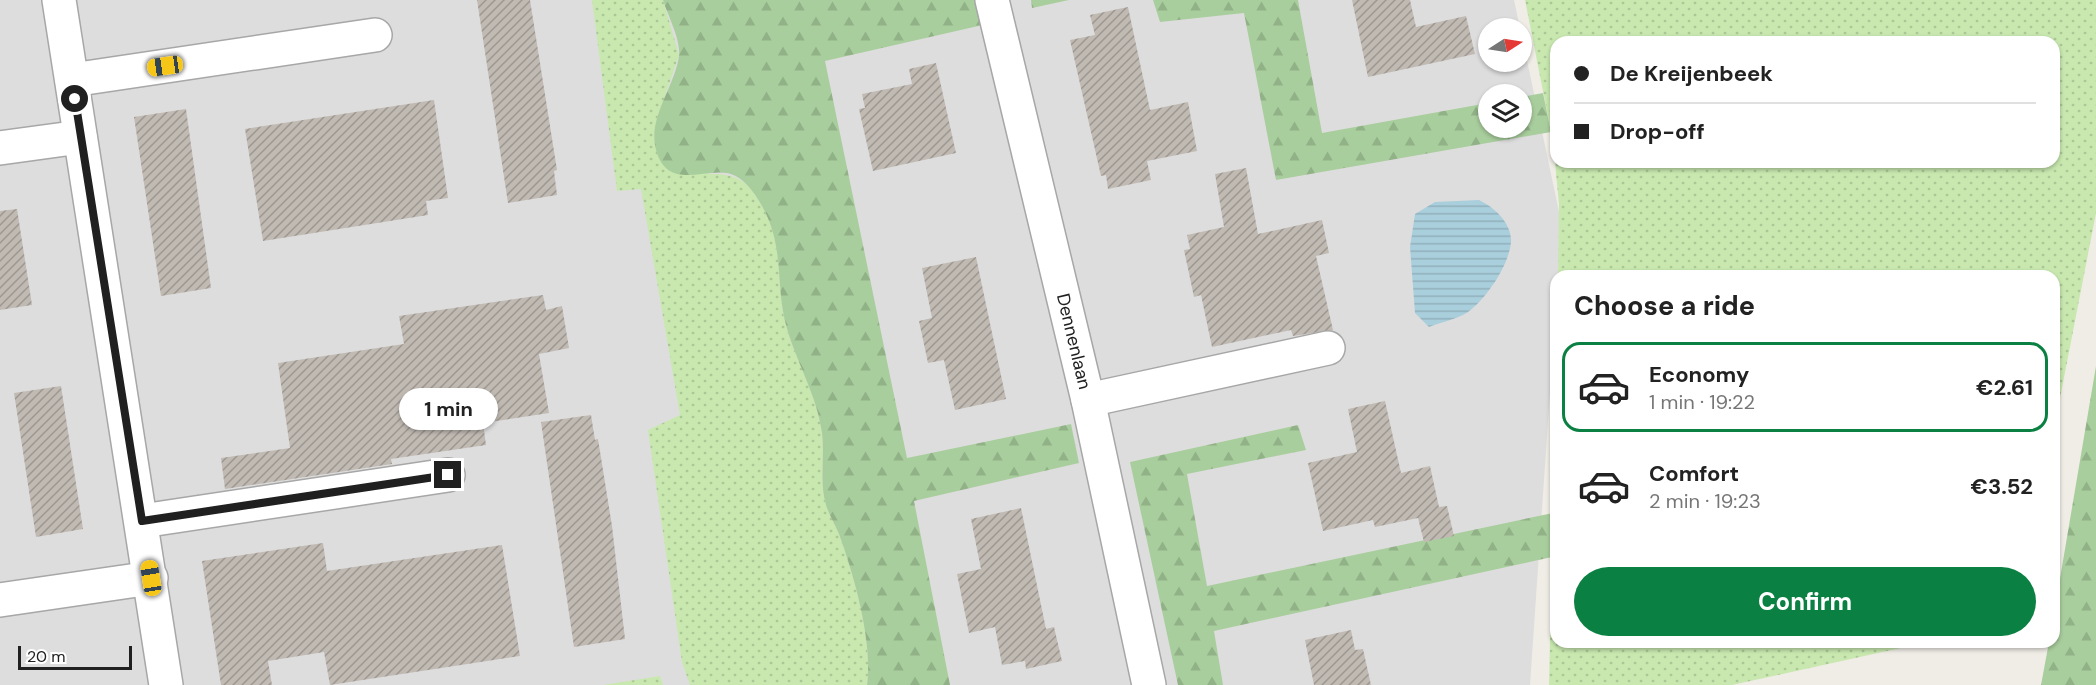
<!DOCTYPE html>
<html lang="en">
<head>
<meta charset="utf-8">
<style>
	:root { --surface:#fff; --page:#f2f2f2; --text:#222; --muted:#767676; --line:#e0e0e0; --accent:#0b8043 }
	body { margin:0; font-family:"DM Sans",sans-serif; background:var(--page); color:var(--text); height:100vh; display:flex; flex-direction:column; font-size:22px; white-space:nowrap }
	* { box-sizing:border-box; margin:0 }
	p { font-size:20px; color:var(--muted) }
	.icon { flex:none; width:33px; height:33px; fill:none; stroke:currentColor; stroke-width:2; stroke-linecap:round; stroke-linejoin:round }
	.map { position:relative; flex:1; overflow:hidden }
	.drawer { position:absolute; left:1550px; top:270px; width:510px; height:378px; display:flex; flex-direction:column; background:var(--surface); border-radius:18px; box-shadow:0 2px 4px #0004 }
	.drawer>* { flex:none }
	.hud { position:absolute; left:1550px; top:36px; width:510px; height:132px; border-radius:18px; box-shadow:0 2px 4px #0004; display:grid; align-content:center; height:132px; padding:0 24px; background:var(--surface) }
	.needle { width:39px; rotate:78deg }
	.tools { position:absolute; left:1478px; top:18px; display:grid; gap:12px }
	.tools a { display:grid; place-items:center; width:54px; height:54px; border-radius:50%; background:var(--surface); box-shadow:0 2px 4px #0004; font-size:30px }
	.scale { position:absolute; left:18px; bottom:15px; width:114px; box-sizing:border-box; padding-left:6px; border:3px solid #202020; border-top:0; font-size:16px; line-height:21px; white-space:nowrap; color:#202020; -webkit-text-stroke:4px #fff; paint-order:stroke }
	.end { position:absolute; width:27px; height:27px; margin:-14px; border:8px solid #202020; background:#fff; box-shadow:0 0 0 3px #fff }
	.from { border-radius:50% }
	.bubble { position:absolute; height:42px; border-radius:21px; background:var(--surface); box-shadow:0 2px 4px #0004; font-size:20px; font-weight:700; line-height:42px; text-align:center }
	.car { position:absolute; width:18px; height:36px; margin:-18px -9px; border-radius:8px; box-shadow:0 0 4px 2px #0007; background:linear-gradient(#f5c518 24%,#345 0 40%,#f5c518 0 76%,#345 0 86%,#f5c518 0) }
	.hud b { display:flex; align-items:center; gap:21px; height:57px; font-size:22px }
	.hud b+b { border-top:2px solid var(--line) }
	.hud i { width:15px; height:15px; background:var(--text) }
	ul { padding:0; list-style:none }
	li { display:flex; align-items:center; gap:18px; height:90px; margin:0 12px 9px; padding:0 12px; border:3px solid transparent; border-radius:18px }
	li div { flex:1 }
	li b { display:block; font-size:22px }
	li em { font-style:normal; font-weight:700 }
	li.on { border-color:var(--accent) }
	li>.icon { width:54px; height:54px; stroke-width:1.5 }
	h2 { padding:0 24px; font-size:27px; line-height:72px }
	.action { display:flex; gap:12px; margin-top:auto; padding:12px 24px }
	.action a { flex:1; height:69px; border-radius:36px; background:var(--accent); color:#fff; font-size:24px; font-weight:700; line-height:69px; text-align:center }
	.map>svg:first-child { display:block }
	.residential { fill:#dedddd; fill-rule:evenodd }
	.grass { fill:url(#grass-dots); fill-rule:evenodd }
	.forest { fill:url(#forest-firs) }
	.water { fill:url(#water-rules) }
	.building { fill:url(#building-hatch) }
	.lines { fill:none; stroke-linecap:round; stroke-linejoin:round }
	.minor-casing { stroke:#a7a7a7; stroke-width:36 }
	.minor { stroke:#fff; stroke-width:33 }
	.route { stroke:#202020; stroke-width:8 }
	.labels { text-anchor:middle; stroke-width:4.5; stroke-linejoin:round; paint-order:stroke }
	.street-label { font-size:18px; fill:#202020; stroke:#fff }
</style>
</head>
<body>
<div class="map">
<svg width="2096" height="685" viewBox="0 0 2096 685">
	<defs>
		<pattern id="grass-dots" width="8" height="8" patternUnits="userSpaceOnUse" patternTransform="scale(1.5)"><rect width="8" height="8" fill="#c8e8af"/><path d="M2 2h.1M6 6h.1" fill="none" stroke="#acc796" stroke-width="1.8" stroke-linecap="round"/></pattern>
		<pattern id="forest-firs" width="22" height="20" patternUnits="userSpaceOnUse" patternTransform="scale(1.5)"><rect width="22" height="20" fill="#a9ce9d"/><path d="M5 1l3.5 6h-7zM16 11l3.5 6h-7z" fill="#91b187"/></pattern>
		<pattern id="water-rules" width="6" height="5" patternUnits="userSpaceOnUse" patternTransform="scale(1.5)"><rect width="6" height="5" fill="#a9cedc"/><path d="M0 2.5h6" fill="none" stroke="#91b1bc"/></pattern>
		<pattern id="building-hatch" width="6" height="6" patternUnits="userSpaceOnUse" patternTransform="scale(1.5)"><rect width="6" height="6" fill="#c1bab3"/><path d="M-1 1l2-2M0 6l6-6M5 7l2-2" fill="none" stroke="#9c9791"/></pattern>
	</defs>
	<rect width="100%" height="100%" fill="#f0ede7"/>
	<!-- residential -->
	<path class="residential" d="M0,0H1514L1520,28H1488V62H1521V32L1562,226L1559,276H1556L1555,319L1530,685H0ZM1488,94H1521V128H1488Z"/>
	<!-- grass -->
	<g class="grass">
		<path d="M592,0H663L679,55L657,119L709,174C737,173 748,181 762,206C785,245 775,284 786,325C796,362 817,394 822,433C825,457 819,481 826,505C829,515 835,524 839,534C854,575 873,642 867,685H690L682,662L648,430L680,415L641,189L617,191Z"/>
		<path d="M1525,0H2096V213L2054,429V276H1558L1559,204L1553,142ZM1556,42H2054V162H1556Z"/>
		<polygon points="1555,404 1556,642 1928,642 1732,685 1549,685"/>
		<polygon points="660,676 663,685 603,685"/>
	</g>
	<!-- forest -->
	<g class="forest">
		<path d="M663,0H983L987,24L825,61L907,458L1071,424L1079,463L914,501L950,685H867C873,642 854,575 839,534C835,524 829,515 826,505C819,481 825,457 822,433C817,395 796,362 786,325C775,284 785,247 762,206C755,193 743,176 727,173C704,169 671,188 658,156C644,121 674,90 679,56C681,40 668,16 663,0Z"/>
		<polygon points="1031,0 1069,0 1032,8"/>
		<polygon points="1153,0 1298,0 1322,133 1488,103 1488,128 1521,128 1521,97 1543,93 1551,132 1276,180 1244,13 1160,22"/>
		<polygon points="2096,366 2096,685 2041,685 2049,642 2054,642 2054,614"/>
		<polygon points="1298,425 1306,450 1187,474 1207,586 1553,513 1552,557 1214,631 1223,685 1178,685 1130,462"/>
	</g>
	<!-- water -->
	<path class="water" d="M1479,200C1494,207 1512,223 1511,242C1509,265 1487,298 1468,312C1458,319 1441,322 1429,327L1415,313L1410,247L1415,214L1435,202Z"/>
	<!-- building -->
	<g class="building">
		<polygon points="477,0 530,0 557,170 554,171 557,195 508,203"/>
		<polygon points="1352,0 1410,0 1416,27 1466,16 1475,54 1368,77"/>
		<polygon points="1128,7 1150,110 1188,102 1197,151 1147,161 1151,180 1108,189 1106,175 1101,176 1070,40 1095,35 1090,15"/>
		<polygon points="936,63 956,153 873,171 859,109 865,108 862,94 912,84 909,69"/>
		<polygon points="434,100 448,198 426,201 428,215 263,241 245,129"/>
		<polygon points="186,109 211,288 161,296 134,117"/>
		<polygon points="1246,168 1258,234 1322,220 1329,253 1316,256 1333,330 1293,336 1291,330 1212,347 1201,295 1194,297 1184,250 1190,249 1187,235 1224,227 1215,174"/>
		<polygon points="17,209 32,305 0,310 0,211"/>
		<polygon points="976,257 1006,399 955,410 944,360 928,363 919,321 932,318 922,268"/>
		<polygon points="543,295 546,310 562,306 569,348 539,354 549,413 483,423 486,445 391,459 392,464 225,489 221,458 290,448 278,363 404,344 399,316"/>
		<polygon points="61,386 83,529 36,537 14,393"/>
		<polygon points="1385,401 1401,473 1430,466 1439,507 1447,506 1454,536 1424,542 1418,518 1375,527 1373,520 1323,531 1308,463 1357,452 1348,409"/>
		<polygon points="591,415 595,440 598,439 612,526 625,639 574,647 541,422"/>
		<polygon points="1021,508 1046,629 1054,627 1062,661 1026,669 1025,661 1002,665 995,627 969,633 957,574 981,569 971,519"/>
		<polygon points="323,543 327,571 502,545 520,656 330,685 324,652 268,661 272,685 221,685 202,561"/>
		<polygon points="1351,630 1355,650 1363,649 1371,685 1314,685 1305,640"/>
	</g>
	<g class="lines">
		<defs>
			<g id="minor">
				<polyline points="59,0 166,685"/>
				<path id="s1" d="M992,0L1088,400L1149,685"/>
				<polyline points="72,80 375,35"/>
				<polyline points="0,148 80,137"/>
				<polyline points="1088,400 1328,348"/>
				<polyline points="142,521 448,475"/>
				<polyline points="0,600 151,578"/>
			</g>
		</defs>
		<!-- minor casing -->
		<use href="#minor" class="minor-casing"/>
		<!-- minor -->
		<use href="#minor" class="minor"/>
	</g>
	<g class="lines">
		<!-- route -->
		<polyline class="route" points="75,99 142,521 448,475"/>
	</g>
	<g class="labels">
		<!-- street labels -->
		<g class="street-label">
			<text dy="6" stroke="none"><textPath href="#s1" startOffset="351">Dennenlaan</textPath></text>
		</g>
	</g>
</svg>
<div class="tools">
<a><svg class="needle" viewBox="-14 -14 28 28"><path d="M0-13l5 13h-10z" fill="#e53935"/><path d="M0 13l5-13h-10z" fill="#767676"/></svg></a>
<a><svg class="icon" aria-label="layers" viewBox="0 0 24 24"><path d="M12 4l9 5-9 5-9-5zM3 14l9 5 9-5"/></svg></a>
</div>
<div class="scale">20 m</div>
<i class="end from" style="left:75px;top:99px"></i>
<i class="end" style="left:448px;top:475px"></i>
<div class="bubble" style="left:399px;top:388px;width:99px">1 min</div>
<i class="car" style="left:165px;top:66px;rotate:262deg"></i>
<i class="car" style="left:151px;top:578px;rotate:351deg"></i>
<div class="hud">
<b><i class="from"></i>De Kreijenbeek</b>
<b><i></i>Drop-off</b>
</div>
<section class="drawer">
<h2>Choose a ride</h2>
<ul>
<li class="on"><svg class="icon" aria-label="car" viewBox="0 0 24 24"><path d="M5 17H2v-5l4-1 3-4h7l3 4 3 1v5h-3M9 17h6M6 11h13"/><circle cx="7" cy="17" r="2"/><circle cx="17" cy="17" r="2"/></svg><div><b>Economy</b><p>1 min · 19:22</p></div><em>€2.61</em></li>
<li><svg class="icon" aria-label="car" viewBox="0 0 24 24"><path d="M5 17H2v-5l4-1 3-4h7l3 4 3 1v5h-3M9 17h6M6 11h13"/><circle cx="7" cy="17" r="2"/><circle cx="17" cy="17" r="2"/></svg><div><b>Comfort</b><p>2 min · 19:23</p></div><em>€3.52</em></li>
</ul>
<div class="action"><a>Confirm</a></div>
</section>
</div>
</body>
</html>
